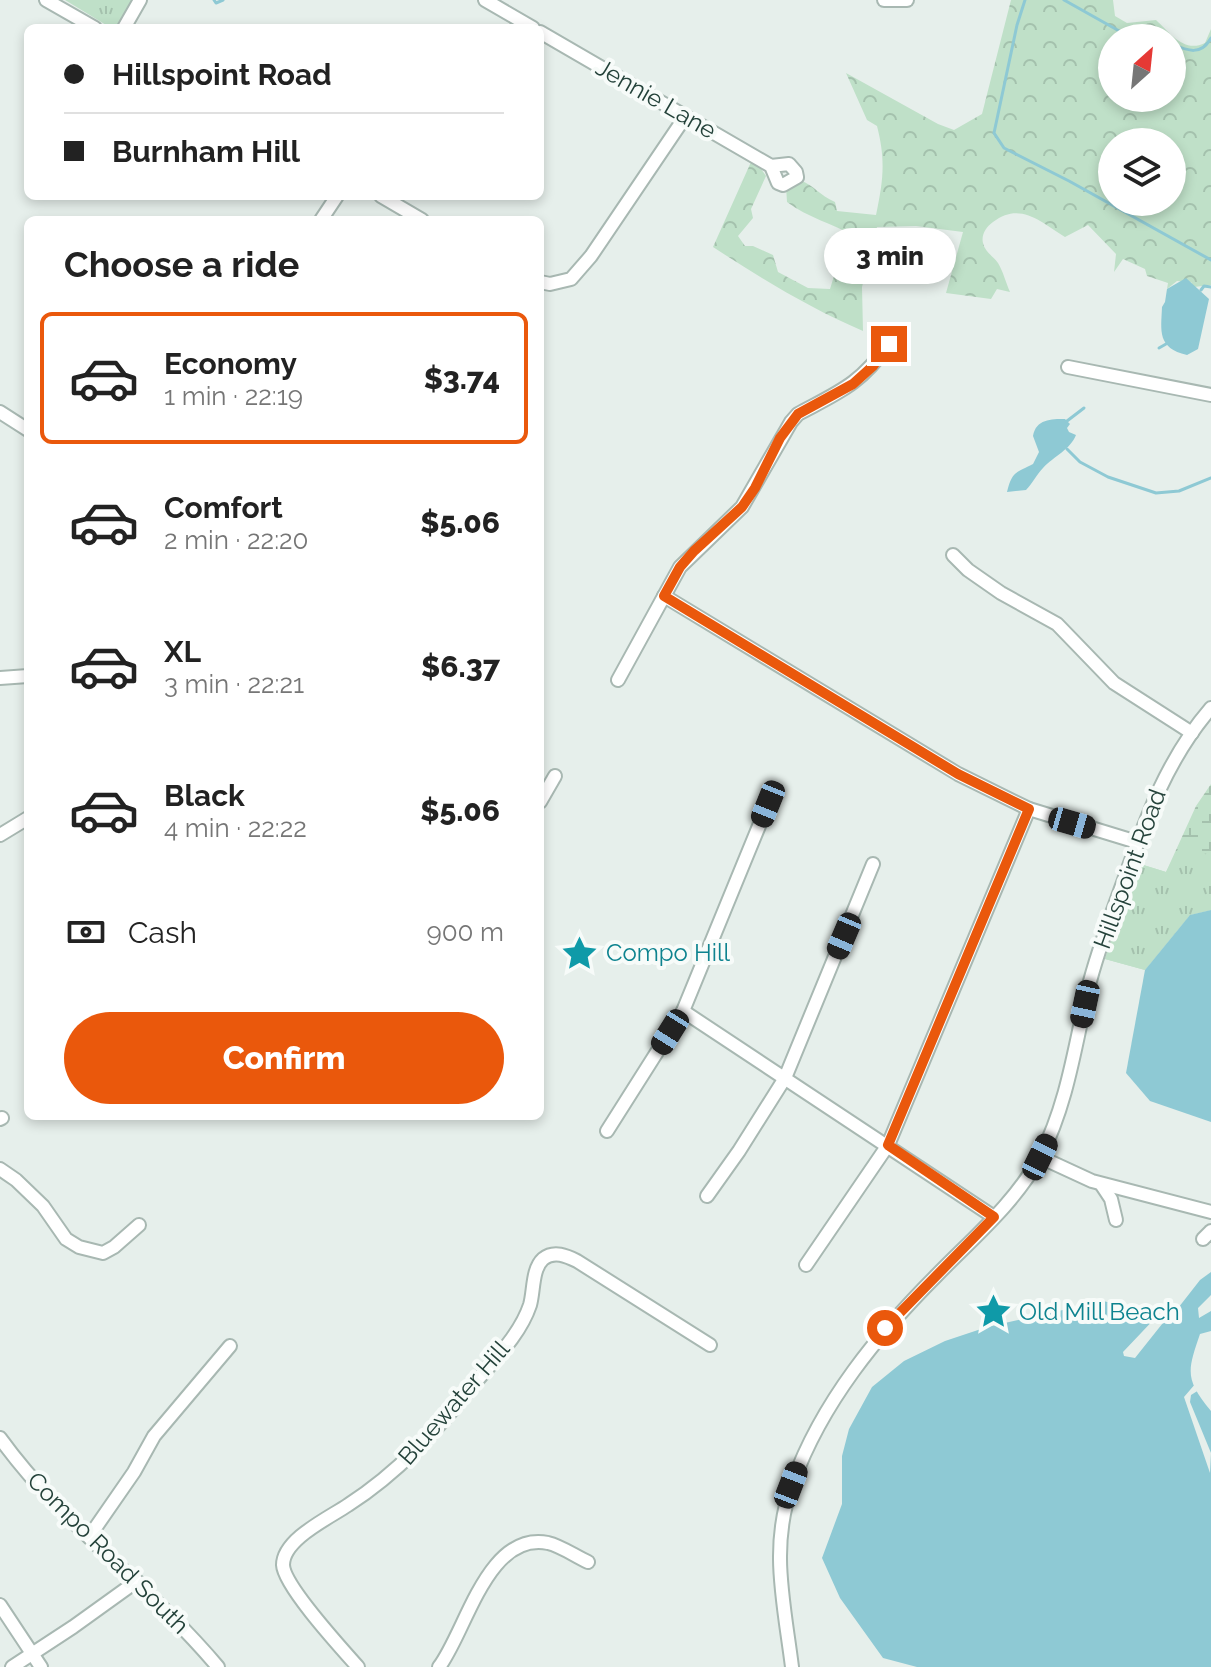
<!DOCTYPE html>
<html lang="en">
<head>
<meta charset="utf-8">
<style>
	:root { --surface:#fff; --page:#f6f6f6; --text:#222; --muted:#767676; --line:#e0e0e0; --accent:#ea580c }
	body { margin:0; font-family:Raleway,sans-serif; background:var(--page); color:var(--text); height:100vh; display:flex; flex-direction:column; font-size:30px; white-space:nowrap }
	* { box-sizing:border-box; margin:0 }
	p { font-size:26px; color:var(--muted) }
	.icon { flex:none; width:44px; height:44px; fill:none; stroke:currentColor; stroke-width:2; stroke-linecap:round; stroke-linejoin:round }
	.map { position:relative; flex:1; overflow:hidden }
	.sheet { position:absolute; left:24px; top:216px; width:520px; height:904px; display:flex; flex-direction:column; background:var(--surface); border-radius:12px; box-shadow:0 4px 12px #0003 }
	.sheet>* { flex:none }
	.banner { position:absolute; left:24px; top:24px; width:520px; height:176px; border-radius:12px; box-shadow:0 4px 12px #0003; display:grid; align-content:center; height:176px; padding:0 40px; background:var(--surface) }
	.needle { width:52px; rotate:27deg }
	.fabs { position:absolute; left:1098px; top:24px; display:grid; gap:16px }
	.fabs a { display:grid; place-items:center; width:88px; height:88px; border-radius:50%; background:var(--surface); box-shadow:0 4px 12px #0003; font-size:40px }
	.end { position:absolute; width:36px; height:36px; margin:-18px; border:10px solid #ea580c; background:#fff; box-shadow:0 0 0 4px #fff }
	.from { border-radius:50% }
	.bubble { position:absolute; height:56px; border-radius:28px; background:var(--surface); box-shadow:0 4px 12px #0003; font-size:26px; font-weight:800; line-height:56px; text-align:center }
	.car { position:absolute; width:24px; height:48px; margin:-24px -12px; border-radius:10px; box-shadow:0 0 6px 2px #0007; background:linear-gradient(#222 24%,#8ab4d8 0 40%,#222 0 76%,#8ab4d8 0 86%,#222 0) }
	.banner b { display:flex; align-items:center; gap:28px; height:76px; font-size:30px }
	.banner b+b { border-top:2px solid var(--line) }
	.banner i { width:20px; height:20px; background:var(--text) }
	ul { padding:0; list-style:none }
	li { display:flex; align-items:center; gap:24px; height:132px; margin:0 16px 12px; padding:0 24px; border:4px solid transparent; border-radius:12px }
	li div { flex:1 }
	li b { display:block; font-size:30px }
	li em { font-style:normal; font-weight:800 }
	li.on { border-color:var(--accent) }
	li>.icon { width:72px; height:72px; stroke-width:1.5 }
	h2 { padding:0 40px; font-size:36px; line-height:96px }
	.pay { display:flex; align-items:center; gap:20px; height:88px; padding:0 40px; font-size:30px }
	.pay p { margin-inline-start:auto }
	.button { display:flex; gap:16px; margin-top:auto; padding:16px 40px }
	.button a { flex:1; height:92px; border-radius:48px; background:var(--accent); color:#fff; font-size:32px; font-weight:800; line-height:92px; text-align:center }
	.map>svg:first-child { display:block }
	.forest { fill:url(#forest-crowns); fill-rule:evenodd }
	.wetland { fill:url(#wetland-marsh) }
	.park { fill:url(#park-tufts) }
	.water { fill:#8ec9d4 }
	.pier { fill:#e6efeb }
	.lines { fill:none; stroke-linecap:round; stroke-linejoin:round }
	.stream { stroke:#8ec9d4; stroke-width:3 }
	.minor-casing { stroke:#a8b8b2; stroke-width:16 }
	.minor { stroke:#fff; stroke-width:12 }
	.route { stroke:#ea580c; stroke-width:10 }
	.labels { text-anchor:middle; stroke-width:8; stroke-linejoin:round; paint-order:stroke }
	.street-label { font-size:24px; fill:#24423a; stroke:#f7fbf9 }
	.culture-label { font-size:24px; fill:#0d838f; stroke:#f7fbf9; text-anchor:start }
</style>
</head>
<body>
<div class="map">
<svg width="1211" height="1667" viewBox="0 0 1211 1667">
	<defs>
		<pattern id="forest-crowns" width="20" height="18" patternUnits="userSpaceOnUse" patternTransform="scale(2)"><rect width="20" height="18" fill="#bfe0c8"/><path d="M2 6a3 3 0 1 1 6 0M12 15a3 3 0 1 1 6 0" fill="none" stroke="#a4c1ad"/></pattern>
		<pattern id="wetland-marsh" width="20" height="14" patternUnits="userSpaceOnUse" patternTransform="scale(2)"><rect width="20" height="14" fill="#bfe0c8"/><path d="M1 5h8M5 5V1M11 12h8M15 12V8" fill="none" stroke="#a4c1ad"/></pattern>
		<pattern id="park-tufts" width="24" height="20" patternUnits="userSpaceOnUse" patternTransform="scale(2)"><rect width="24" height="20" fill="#bfe0c8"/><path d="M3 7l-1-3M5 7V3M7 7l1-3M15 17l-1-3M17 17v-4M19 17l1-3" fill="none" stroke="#a4c1ad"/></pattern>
	</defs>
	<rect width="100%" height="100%" fill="#e6efeb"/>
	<!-- forest -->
	<path class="forest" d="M1011,0H1113L1115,16L1127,23L1156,20C1171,34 1184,53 1205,43L1211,29V285L1194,287L1191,282L1177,281L1167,289L1168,283L1147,276L1145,269L1123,259L1114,272L1116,254L1088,225L1065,237C1041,222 1020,201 993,222C986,227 981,235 983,243C985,252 993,256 998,263C1003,271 1006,283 1010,292L997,289L991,299L946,293L963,232L916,226L877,227L862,287L863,331C809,308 762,279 713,247L751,162L759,166L766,176L751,209L753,218L738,236L745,246H753L773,255L778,272L808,288L830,289L842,250L851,246L854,236C832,223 808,218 787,202L786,186L800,180C815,186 819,195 835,202L837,211L876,215C883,181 886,161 877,126L867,120L846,73L938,124L954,130L982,114ZM1112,38H1172V98H1112ZM1112,142H1172V202H1112Z"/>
	<!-- wetland -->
	<polygon class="wetland" points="1211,784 1211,910 1190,915 1145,970 1105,959 1137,863 1166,872 1196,806"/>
	<!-- park -->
	<g class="park">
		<polygon points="65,0 133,0 116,28 111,28"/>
		<polygon points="1179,847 1211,855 1211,910 1190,915 1145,970 1105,959 1137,863 1166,872"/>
	</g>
	<!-- water -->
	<g class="water">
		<path d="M1186,278L1209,299L1198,349L1187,355C1157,348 1161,331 1162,307L1165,302L1167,289Z"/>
		<path d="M1065,419L1070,424L1067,428L1069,432L1076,435C1070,450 1054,456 1043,468C1036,475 1033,483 1026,490L1007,492C1012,471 1016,473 1033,464L1039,452L1033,436C1036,419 1051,419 1065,419Z"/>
		<polygon points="1211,910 1211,1122 1150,1101 1126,1073 1145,970 1190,915"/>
		<path d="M1211,1272V1295L1198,1308L1199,1318L1211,1311V1331L1200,1334C1187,1372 1185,1379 1211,1411V1667H917L883,1658L840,1598L822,1558L842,1504V1456L849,1429L872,1387L904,1361L945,1341L987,1327L1103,1301L1146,1311L1168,1321L1200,1280Z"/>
	</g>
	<!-- pier -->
	<g class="pier">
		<polygon points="1182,1299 1135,1358 1124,1356 1123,1352 1160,1313 1167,1316"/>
		<polygon points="1196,1383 1199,1390 1191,1395 1190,1402 1211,1453 1210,1473 1184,1397"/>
	</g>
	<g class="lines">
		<!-- stream -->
		<g class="stream">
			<polyline points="214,0 216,3 223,0"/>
			<polyline points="1025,0 1017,25 994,133 1004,148 1069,181 1211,260"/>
			<polyline points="1064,0 1121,32 1126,38 1151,34 1159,38"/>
			<path d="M1172,44C1188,51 1201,56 1211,38"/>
			<polyline points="1201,290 1204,286 1211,287"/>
			<polyline points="1159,348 1166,344"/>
			<polyline points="1067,421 1084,408"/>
			<polyline points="1067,449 1080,462 1108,477 1156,493 1179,491 1211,478"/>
		</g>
		<defs>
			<g id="minor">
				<polyline points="46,0 95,28"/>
				<polyline points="485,0 533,28"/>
				<polyline points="884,0 907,0"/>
				<polyline points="124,28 140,0"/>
				<polyline points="540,32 771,166 778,183 783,185 797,177 796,172 789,164 771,166"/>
				<polyline points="381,196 422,220"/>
				<polyline points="321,220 337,196"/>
				<polyline points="540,282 550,284 571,279 591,256 685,117"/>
				<polyline points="1068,367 1211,395"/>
				<polyline points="0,412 28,430"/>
				<polyline points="953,555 968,570 1001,593 1057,624 1114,683 1192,733"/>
				<polyline points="664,596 958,774 1029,809 1137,842"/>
				<polyline points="0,678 28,676"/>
				<path d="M618,680L680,567L742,507L791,422L798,414C841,391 859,385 889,344"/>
				<polyline points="540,802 555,776"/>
				<polyline points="0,835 28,818"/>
				<polyline points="683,1011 994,1217"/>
				<polyline points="0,1119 2,1118"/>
				<polyline points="607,1131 683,1011 768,804"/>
				<polyline points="1040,1157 1092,1181 1211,1212"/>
				<polyline points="0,1169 16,1180 43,1206 66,1239 79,1247 103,1253 114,1247 139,1225"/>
				<polyline points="1101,1184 1111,1199 1116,1220"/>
				<polyline points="707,1196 739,1151 785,1078 873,864"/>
				<polyline points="1203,1239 1211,1231"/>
				<polyline points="806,1265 888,1145 1029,809"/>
				<path d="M0,1438C62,1524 150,1586 218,1667"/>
				<polyline points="89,1537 134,1472 154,1436 230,1346"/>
				<polyline points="0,1605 41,1667"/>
				<polyline points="12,1667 73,1627 137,1581"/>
				<path d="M358,1667C342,1649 284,1586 283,1565C283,1539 329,1518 348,1505C398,1473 437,1430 474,1384C494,1360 520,1335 530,1305C534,1291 532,1269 543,1259C554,1250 567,1256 577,1261L710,1345"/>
				<path d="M439,1667C466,1632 487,1531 548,1543C561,1546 575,1556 588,1562"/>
				<path d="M792,1667C784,1602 769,1546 793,1482C822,1402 878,1334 937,1275C973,1238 1015,1203 1040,1157C1067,1105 1075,1046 1088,989C1097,952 1111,916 1124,880C1146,818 1167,759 1211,708"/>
			</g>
		</defs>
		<!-- minor casing -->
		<use href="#minor" class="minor-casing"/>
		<!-- minor -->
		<use href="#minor" class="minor"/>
	</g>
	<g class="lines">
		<!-- route -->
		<polyline class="route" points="885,1328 994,1217 888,1145 1029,809 958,774 664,596 680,567 694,551 742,507 755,488 780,438 798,414 853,384 873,366 889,344"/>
	</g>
	<!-- icons -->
	<defs>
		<symbol id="sight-bare" viewBox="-9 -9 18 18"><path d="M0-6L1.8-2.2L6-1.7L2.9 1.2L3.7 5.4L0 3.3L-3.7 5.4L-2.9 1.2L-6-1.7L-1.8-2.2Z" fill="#0f9aa8" stroke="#f7fbf9" stroke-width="2.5" paint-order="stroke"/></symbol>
	</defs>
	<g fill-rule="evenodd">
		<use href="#sight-bare" x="554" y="928" width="51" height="51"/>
		<use href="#sight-bare" x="968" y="1286" width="51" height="51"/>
	</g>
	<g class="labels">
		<!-- street labels -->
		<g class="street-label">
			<text transform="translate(656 99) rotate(30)" y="8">Jennie Lane</text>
			<text transform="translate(1130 869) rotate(-70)" y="8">Hillspoint Road</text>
			<text transform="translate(454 1403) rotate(-49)" y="8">Bluewater Hill</text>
			<text transform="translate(108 1553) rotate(45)" y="8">Compo Road South</text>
		</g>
		<!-- culture labels -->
		<g class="culture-label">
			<text x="606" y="961">Compo Hill</text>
			<text x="1019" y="1320">Old Mill Beach</text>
		</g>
	</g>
</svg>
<div class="fabs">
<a><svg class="needle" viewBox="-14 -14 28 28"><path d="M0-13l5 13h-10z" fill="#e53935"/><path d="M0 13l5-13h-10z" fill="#767676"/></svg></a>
<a><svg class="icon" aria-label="layers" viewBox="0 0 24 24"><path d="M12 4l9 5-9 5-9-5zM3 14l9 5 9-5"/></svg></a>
</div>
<i class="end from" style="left:885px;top:1328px"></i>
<i class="end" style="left:889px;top:344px"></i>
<div class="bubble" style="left:824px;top:228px;width:132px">3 min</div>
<i class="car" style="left:768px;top:804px;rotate:202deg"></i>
<i class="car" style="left:1072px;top:823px;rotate:106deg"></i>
<i class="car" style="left:844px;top:936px;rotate:203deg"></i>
<i class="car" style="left:1085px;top:1004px;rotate:192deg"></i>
<i class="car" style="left:670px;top:1032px;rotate:212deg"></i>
<i class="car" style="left:1040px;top:1157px;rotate:26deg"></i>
<i class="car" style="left:791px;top:1485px;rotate:21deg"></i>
<div class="banner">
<b><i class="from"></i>Hillspoint Road</b>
<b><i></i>Burnham Hill</b>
</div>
<section class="sheet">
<h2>Choose a ride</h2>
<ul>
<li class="on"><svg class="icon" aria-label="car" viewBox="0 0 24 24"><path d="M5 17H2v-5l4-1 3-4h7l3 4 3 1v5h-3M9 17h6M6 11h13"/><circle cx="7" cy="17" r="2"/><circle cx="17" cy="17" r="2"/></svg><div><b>Economy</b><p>1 min · 22:19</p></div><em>$3.74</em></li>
<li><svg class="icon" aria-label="car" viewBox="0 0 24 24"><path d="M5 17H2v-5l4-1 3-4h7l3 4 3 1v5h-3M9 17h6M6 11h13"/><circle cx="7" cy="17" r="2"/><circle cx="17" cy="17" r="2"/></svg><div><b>Comfort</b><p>2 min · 22:20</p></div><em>$5.06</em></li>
<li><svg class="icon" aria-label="car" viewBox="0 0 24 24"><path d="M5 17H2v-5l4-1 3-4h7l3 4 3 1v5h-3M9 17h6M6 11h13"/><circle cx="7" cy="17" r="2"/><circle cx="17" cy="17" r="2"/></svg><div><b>XL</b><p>3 min · 22:21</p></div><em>$6.37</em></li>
<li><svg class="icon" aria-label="car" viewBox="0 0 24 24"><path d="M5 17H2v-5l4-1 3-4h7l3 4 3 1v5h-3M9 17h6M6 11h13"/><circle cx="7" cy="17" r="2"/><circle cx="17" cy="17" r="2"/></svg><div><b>Black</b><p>4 min · 22:22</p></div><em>$5.06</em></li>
</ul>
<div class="pay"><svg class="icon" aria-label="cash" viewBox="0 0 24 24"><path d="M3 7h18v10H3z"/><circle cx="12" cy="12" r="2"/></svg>Cash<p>900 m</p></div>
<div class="button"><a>Confirm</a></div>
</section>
</div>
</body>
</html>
